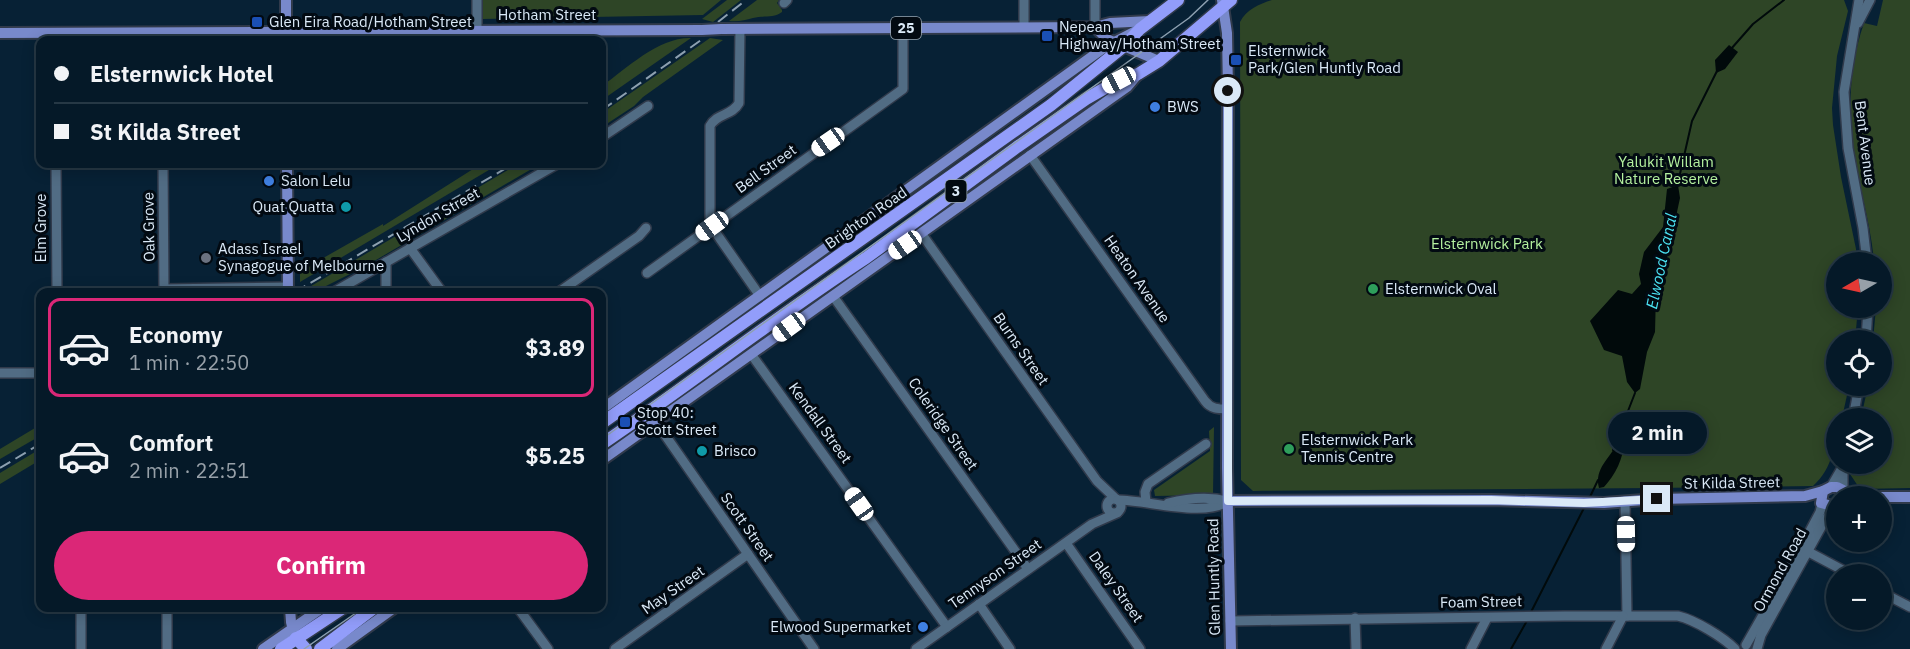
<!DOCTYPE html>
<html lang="en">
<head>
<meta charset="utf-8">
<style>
	:root { --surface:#051928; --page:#132634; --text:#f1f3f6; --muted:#97a0a8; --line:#263845; --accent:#db2777 }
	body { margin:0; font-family:"IBM Plex Sans",sans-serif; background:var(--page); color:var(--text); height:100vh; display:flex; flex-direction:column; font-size:22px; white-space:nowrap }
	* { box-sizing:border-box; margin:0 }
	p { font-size:20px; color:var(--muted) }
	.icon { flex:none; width:33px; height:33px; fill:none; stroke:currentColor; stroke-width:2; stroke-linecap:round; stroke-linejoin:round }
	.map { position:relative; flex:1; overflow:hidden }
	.sheet { position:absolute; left:36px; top:288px; width:570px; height:324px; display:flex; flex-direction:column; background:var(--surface); border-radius:12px; box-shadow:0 3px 15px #0003,0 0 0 2px var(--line) }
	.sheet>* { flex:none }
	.top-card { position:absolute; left:36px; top:36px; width:570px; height:132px; border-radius:12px; box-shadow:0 3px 15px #0003,0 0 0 2px var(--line); display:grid; align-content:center; height:132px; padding:0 18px; background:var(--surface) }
	.needle { width:39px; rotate:261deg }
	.tools { position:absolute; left:1826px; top:252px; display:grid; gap:12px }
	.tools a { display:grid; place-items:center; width:66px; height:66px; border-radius:50%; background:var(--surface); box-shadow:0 3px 15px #0003,0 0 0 2px var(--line); font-size:30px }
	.end { position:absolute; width:27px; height:27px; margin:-14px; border:8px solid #dae9f7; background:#111; box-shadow:0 0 0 3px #111 }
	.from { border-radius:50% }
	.bubble { position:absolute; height:42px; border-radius:21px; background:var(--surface); box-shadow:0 3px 15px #0003,0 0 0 2px var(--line); font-size:20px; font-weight:700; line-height:42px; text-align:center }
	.car { position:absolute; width:18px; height:36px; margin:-18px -9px; border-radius:8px; box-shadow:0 0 4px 2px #0007; background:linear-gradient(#fff 24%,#345 0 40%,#fff 0 76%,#345 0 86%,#fff 0) }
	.top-card b { display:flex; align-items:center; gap:21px; height:57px; font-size:22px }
	.top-card b+b { border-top:2px solid var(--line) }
	.top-card i { width:15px; height:15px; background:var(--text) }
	ul { padding:10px 0 0; list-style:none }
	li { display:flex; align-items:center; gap:18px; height:99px; margin:0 12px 9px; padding:0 6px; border:3px solid transparent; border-radius:12px }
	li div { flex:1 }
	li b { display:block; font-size:22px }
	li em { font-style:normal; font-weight:700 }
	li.on { border-color:var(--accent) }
	li>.icon { width:54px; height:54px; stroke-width:1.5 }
	.button { display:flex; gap:12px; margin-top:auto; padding:12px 18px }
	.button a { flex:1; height:69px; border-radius:36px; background:var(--accent); color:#fff; font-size:24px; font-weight:700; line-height:69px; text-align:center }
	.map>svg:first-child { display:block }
	.green { fill:#2e4526 }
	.water { fill:#010a0b }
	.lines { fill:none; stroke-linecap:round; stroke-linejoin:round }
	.stream { stroke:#010a0b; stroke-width:2 }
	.minor-casing { stroke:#303a4b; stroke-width:12 }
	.major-casing { stroke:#303a4b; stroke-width:14 }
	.highway-casing { stroke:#303a4b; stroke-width:15 }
	.minor { stroke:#516c84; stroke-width:9 }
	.major { stroke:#7889cb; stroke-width:10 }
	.highway { stroke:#929dfa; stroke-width:12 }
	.tram { stroke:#8da0b0; stroke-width:1.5 }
	.rail { stroke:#8da0b0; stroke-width:2; stroke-dasharray:12 6; stroke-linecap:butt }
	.major-bridge-casing { stroke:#303a4b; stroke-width:14; stroke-linecap:butt }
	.major-bridge { stroke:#7889cb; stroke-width:10 }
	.route { stroke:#dae9f7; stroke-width:8 }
	.transit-dot { fill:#1a4fb4; stroke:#020a12; stroke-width:2 }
	.shop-dot { fill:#3f7fe0; stroke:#020a12; stroke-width:2 }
	.culture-dot { fill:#0f9aa8; stroke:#020a12; stroke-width:2 }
	.worship-dot { fill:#6b7280; stroke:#020a12; stroke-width:2 }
	.leisure-dot { fill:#2e9e5b; stroke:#020a12; stroke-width:2 }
	.labels { text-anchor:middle; stroke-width:6; stroke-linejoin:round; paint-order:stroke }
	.shield { fill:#020a12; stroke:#99a6b2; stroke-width:1.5 }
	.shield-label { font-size:14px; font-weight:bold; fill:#dae9f7 }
	.street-label { font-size:15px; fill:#dae9f7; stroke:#020a12 }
	.poi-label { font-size:15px; fill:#dae9f7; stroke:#020a12; text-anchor:start }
	.park-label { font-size:15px; fill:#b4f19f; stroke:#020a12 }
	.water-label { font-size:16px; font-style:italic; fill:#4be2f3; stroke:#020a12 }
</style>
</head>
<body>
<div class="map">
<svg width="1910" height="649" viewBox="0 0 1910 649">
	<rect width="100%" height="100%" fill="#072135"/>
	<!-- green -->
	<g class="green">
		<polygon points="482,0 721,0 703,15 482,19"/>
		<polygon points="727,0 741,0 713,22 702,19"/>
		<path d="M757,0H779L777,3L782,10V12C773,19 763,15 753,18C745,20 739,22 729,21Z"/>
		<path d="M1272,0H1844L1848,11L1837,56L1832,108L1833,125L1841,177L1856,249L1857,262H1836V308H1858L1855,340H1836V386H1849L1842,418H1836C1836,444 1833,468 1813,486C1626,489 1439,489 1253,491L1241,480L1240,22C1246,10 1259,4 1272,0Z"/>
		<path d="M1883,0H1910V488L1860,489L1848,471L1850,464H1881V418H1861L1868,386H1881V340H1873L1876,308H1881V262H1874C1871,223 1858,185 1853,145C1848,104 1850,63 1864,23L1877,26Z"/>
		<path d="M691,38L602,100V86C627,68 659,37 691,38Z"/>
		<polygon points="710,38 723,40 643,97 634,106 602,127 602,113"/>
		<polygon points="481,164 499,164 300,282 300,270 311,265 318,264 318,261 383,224 383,226"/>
		<polygon points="518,164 540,164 364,267 314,292 301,292"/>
		<polygon points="40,425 40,436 0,459 0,449"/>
		<polygon points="1214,427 1213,495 1155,496 1154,490 1210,451 1209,431"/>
		<polygon points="40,449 40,460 0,484 0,473"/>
	</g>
	<!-- water -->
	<g class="water">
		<polygon points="1729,45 1738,52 1725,69 1716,73 1715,60"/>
		<polygon points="1678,185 1680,198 1668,254 1660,276 1656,293 1655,332 1647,352 1640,389 1635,393 1627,382 1622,356 1604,350 1590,321 1618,290 1632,294 1641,284 1639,274 1644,252 1663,227 1667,189"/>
		<path d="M1624,426C1623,431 1624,436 1624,441C1624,458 1615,475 1604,487L1599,488C1594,468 1610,459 1617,443C1619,436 1618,431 1624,426Z"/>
	</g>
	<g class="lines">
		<!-- stream -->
		<g class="stream">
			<polyline points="1731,49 1753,24 1784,0"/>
			<polyline points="1677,187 1692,121 1717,71"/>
			<polyline points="1628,411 1635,393"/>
			<polyline points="1613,450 1618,436"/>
			<polyline points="1589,499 1598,480"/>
			<polyline points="1530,614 1585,506"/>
			<polyline points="1511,649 1528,619"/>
		</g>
		<defs>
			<g id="minor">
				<polyline points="1024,0 1024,27"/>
				<polyline points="1859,0 1844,92 1848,148 1863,228 1867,262"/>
				<polyline points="784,3 787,0"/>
				<polyline points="1858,23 1870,0"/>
				<polyline points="1095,27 1095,0"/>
				<path d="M740,29L739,103C732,116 717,113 710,126V217L712,226L716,233L760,296"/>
				<polyline points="477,31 477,0"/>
				<polyline points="602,137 648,106"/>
				<path d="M1030,155L1205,401C1211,409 1218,409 1227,409"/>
				<polyline points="56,164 57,292"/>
				<polyline points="163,164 164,292"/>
				<polyline points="921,233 1097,481 1116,499"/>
				<polyline points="410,248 442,292"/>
				<polyline points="386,262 386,292"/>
				<polyline points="647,273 903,89 903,28"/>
				<polyline points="164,289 288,287"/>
				<polyline points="334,292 557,164"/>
				<polyline points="559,292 639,236 646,228"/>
				<polyline points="833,296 1028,569"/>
				<polyline points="1866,340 1868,308"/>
				<polyline points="751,354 947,627"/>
				<polyline points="0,373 40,373"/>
				<polyline points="1853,418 1859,386"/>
				<polyline points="656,422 814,649"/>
				<polyline points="1843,464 1843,490"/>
				<polyline points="1831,487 1842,468"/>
				<circle cx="1114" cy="506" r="7"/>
				<path d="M1118,500C1147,500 1205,518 1228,501"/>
				<polyline points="1625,501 1627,616"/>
				<polyline points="1146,502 1145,492 1148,484 1206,444"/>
				<path d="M1168,503C1188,498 1208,496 1228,501"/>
				<polyline points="1066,543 1140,649"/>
				<polyline points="1803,549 1850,574"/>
				<polyline points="1881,592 1910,607"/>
				<polyline points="979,604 1010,649"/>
				<polyline points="81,608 81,649"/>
				<polyline points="167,608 167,649"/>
				<polyline points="518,608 548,649"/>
				<polyline points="1355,618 1356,649"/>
				<path d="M1230,621L1565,616H1678C1695,620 1723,637 1735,649"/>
				<polyline points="1746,645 1801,548 1820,512 1822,504"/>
				<polyline points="615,649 748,554"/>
				<polyline points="916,649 1092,524 1117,513"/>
				<polyline points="1471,649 1487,618"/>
				<polyline points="1606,649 1623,616"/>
				<polyline points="1757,649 1761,635 1825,520 1835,508"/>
			</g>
			<g id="major">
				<polyline points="286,0 286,40"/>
				<polyline points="1222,0 1227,33 1228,91 1227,468 1231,649"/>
				<polyline points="1095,27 1107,39 1159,61"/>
				<polyline points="721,29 1095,27 1110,23 1150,21"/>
				<polyline points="0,33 702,30"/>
				<polyline points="287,164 288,292"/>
				<polyline points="602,409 1105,47 1138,30"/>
				<polyline points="602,460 1110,99 1127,87 1138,74"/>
				<polyline points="1823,491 1821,503 1836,507"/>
				<polyline points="1844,492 1869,496"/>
				<polyline points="1881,497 1910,497"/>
				<polyline points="1228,501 1491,500 1604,503 1657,499 1805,496 1823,491 1831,487 1837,487 1843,490 1844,496"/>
				<polyline points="290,608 291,622 294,634"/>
				<polyline points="263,649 322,608"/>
				<polyline points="337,649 394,608"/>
			</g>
			<g id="highway">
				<polyline points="602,423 1051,105 1124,46 1140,29 1178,0"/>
				<path d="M602,444C691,384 775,317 866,258L1017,147L1086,99L1119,80L1138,74L1159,61L1231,0"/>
				<polyline points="296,638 306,649"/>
				<polyline points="281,649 343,608"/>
				<polyline points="320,649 374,608"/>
			</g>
		</defs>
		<!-- minor casing -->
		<use href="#minor" class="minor-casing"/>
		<!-- major casing -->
		<use href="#major" class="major-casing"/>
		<!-- highway casing -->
		<use href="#highway" class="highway-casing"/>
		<!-- minor -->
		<use href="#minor" class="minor"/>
		<!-- major -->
		<use href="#major" class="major"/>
		<!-- highway -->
		<use href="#highway" class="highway"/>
		<!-- tram -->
		<g class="tram">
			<polyline points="602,439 1189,18 1208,0"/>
			<polyline points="304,649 363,608"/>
		</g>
		<!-- rail -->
		<g class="rail">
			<polyline points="718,22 746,0"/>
			<polyline points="602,110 704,38"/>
			<polyline points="295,292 513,164"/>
			<polyline points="0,468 40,444"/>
		</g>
		<defs>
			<polyline id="major-bridge" points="702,30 721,29"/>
		</defs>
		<!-- major-bridge casing -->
		<use href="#major-bridge" class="major-bridge-casing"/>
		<!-- major-bridge -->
		<use href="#major-bridge" class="major-bridge"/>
	</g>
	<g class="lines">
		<!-- route -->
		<polyline class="route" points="1228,91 1228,501 1491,500 1584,503 1657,499"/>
	</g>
	<!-- markers -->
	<g class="transit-dot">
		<rect x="251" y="16" width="12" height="12" rx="3"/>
		<rect x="1041" y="30" width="12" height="12" rx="3"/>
		<rect x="1230" y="54" width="12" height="12" rx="3"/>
		<rect x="619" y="416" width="12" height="12" rx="3"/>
	</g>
	<g class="shop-dot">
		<circle cx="1155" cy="107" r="6"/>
		<circle cx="269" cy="181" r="6"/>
		<circle cx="923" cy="627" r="6"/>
	</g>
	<g class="culture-dot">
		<circle cx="346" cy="207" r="6"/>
		<circle cx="702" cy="451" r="6"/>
	</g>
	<circle class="worship-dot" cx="206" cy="258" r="6"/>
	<g class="leisure-dot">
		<circle cx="1373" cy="289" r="6"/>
		<circle cx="1289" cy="449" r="6"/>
	</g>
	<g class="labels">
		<!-- shield labels -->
		<g class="shield">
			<rect x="891" y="17" width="30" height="22" rx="4.5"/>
			<rect x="945.5" y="180" width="21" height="22" rx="4.5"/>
		</g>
		<g class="shield-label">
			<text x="906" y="33">25</text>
			<text x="956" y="196">3</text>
		</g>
		<!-- street labels -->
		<g class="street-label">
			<text x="547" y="20">Hotham Street</text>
			<text transform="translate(1865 143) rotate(83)" y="5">Bent Avenue</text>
			<text transform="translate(766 169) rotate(-36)" y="5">Bell Street</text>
			<text transform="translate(438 215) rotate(-30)" y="5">Lyndon Street</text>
			<text transform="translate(866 218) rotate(-35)" y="5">Brighton Road</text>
			<text transform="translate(149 227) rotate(-91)" y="5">Oak Grove</text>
			<text transform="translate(41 228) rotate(-90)" y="5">Elm Grove</text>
			<text transform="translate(1137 279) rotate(55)" y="5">Heaton Avenue</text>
			<text transform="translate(1021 349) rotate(55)" y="5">Burns Street</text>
			<text transform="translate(820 423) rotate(54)" y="5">Kendall Street</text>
			<text transform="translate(943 424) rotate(55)" y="5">Coleridge Street</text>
			<text transform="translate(1732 483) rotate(-1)" y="5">St Kilda Street</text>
			<text transform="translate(747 527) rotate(55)" y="5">Scott Street</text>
			<text transform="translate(1780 570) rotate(-61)" y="5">Ormond Road</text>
			<text transform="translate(995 574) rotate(-35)" y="5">Tennyson Street</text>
			<text transform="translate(1214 577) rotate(-91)" y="5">Glen Huntly Road</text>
			<text transform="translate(1116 587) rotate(55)" y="5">Daley Street</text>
			<text transform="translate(673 590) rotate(-35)" y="5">May Street</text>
			<text transform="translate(1481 602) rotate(-1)" y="5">Foam Street</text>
		</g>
		<!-- poi labels -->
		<g class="poi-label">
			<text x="269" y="27">Glen Eira Road/Hotham Street</text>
			<text x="1059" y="32">Nepean<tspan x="1059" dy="17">Highway/Hotham Street</tspan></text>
			<text x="1248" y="56">Elsternwick<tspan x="1248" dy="17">Park/Glen Huntly Road</tspan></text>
			<text x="1167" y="112">BWS</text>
			<text x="281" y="186">Salon Lelu</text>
			<text x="334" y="212" text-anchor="end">Quat Quatta</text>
			<text x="218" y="254">Adass Israel<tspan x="218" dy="17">Synagogue of Melbourne</tspan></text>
			<text x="1385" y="294">Elsternwick Oval</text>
			<text x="637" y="418">Stop 40:<tspan x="637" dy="17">Scott Street</tspan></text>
			<text x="1301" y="445">Elsternwick Park<tspan x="1301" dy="17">Tennis Centre</tspan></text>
			<text x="714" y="456">Brisco</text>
			<text x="911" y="632" text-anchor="end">Elwood Supermarket</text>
		</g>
		<!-- park labels -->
		<g class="park-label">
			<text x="1666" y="167">Yalukit Willam<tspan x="1666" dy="17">Nature Reserve</tspan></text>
			<text x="1487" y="249">Elsternwick Park</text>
		</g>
		<!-- water labels -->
		<g class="water-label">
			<text transform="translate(1661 261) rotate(-78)" y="6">Elwood Canal</text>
		</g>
	</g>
</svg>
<div class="tools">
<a><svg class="needle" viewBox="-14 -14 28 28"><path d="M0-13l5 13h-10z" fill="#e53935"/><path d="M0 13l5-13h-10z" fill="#97a0a8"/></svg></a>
<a><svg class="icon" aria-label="locate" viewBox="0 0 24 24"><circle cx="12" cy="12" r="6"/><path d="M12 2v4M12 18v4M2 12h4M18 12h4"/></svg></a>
<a><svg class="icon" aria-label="layers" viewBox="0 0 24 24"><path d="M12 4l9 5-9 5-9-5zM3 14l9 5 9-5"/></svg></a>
<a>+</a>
<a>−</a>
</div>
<i class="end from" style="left:1228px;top:91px"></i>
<i class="end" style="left:1657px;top:499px"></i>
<div class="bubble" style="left:1608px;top:412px;width:99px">2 min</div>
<i class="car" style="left:1119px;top:80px;rotate:242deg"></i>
<i class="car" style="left:828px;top:142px;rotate:235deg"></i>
<i class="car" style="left:712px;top:226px;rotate:234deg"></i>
<i class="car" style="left:905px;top:245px;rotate:235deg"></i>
<i class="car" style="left:789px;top:327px;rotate:234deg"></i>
<i class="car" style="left:859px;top:504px;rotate:325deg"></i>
<i class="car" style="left:1626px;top:534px;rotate:179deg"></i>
<div class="top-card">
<b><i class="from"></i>Elsternwick Hotel</b>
<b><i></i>St Kilda Street</b>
</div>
<section class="sheet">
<ul>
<li class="on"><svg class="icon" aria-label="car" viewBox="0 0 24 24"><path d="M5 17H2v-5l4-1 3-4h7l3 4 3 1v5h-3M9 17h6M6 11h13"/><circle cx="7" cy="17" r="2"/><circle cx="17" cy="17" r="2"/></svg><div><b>Economy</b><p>1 min · 22:50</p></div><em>$3.89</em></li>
<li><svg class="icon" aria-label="car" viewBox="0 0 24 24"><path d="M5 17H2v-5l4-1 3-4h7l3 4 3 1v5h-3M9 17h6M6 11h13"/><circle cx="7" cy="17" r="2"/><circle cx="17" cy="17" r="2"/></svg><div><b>Comfort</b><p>2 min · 22:51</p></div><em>$5.25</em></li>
</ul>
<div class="button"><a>Confirm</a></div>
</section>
</div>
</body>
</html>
